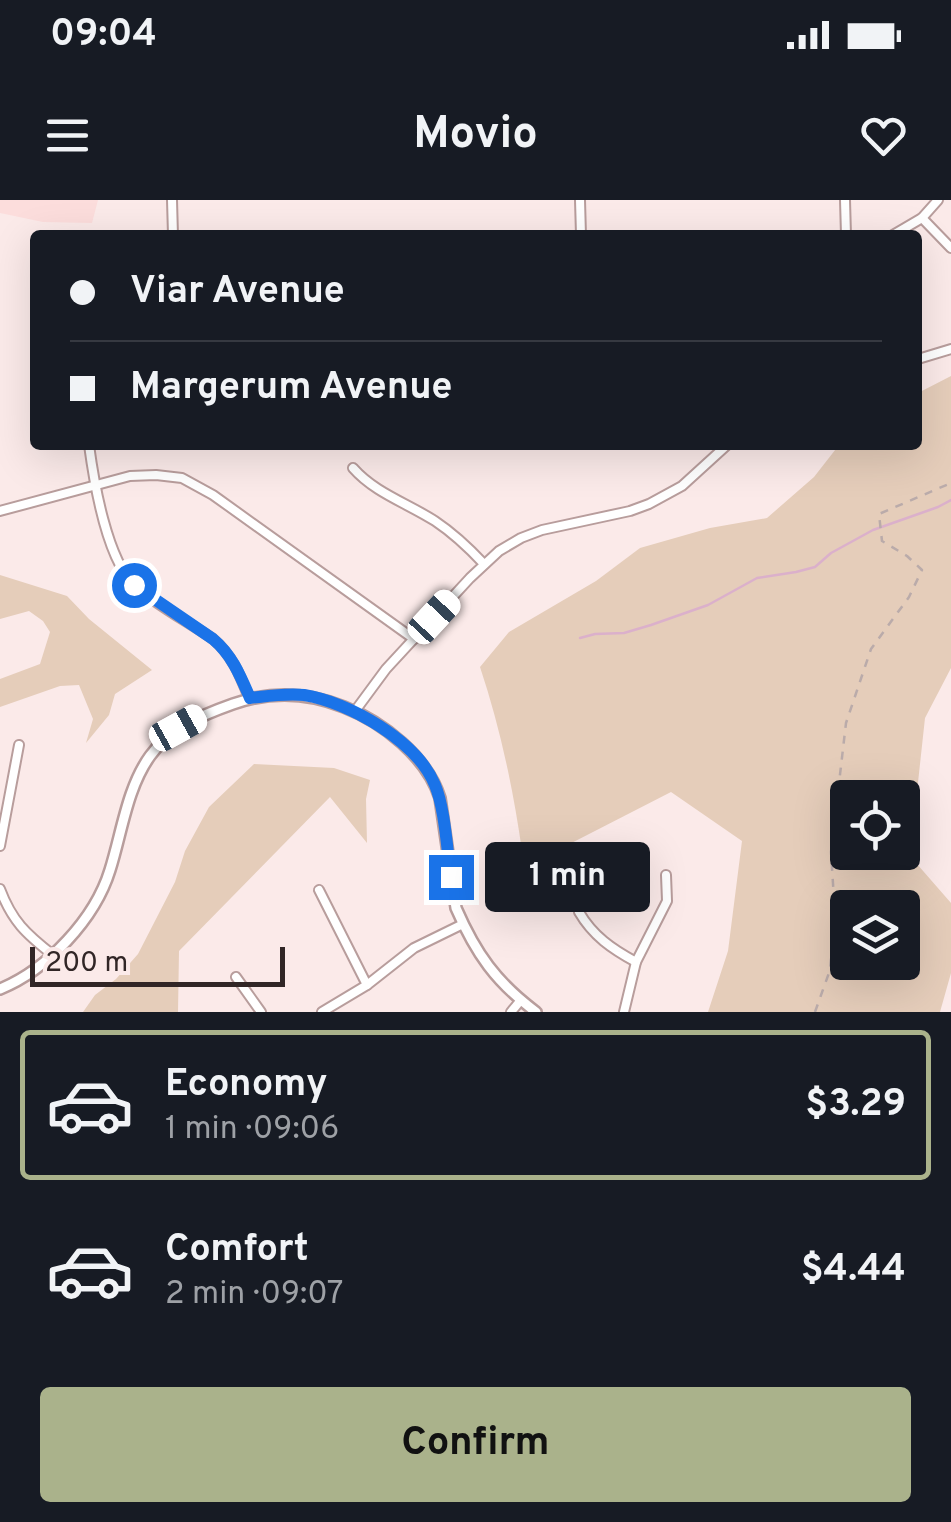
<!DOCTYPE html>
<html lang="en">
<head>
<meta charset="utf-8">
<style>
	:root { --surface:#171b24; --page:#242831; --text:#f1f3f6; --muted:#9ea1a6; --line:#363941; --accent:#aab28b }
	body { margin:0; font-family:Overpass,sans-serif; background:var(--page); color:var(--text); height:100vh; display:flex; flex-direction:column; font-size:38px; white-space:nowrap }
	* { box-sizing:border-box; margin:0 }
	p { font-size:32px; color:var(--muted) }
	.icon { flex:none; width:55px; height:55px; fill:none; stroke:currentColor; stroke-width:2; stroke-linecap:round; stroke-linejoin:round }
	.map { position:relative; height:812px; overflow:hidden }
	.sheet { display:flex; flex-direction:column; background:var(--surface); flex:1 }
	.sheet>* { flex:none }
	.guide { position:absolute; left:30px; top:30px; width:892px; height:220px; border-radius:10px; box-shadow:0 10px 40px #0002; display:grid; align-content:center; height:220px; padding:0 40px; background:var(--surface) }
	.buttons { position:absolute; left:830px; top:580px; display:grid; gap:20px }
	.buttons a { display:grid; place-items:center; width:90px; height:90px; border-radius:10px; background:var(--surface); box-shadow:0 10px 40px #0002; font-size:50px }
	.scale { position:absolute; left:30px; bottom:25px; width:255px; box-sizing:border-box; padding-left:10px; border:5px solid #312626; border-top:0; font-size:28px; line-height:35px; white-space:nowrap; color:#312626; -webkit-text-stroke:8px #fbeae9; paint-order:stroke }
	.end { position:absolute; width:45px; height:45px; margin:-22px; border:12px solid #1a73e8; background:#fff; box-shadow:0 0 0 5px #fff }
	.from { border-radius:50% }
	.bubble { position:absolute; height:70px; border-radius:10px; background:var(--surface); box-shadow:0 10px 40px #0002; font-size:32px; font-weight:700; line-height:70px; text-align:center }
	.car { position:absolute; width:30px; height:60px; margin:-30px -15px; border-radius:12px; box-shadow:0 0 8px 2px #0007; background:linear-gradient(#fff 24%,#345 0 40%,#fff 0 76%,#345 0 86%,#fff 0) }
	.guide b { display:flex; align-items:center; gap:35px; height:95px; font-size:38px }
	.guide b+b { border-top:2px solid var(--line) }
	.guide i { width:25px; height:25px; background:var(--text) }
	ul { padding:18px 0 0; list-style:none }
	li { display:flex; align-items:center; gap:30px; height:150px; margin:0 20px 15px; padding:0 20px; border:5px solid transparent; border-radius:10px }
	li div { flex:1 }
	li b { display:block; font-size:38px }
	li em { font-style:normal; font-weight:700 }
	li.on { border-color:var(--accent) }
	li>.icon { width:90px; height:90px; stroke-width:1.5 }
	.button { display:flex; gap:20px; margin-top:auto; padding:20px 40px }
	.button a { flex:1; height:115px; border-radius:10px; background:var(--accent); color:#111; font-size:40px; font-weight:700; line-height:115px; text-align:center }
	.status { display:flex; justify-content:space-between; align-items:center; height:70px; padding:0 50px; background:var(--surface); direction:ltr }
	.status svg { height:28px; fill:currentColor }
	header { display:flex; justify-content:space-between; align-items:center; height:130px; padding:0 40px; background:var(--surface); font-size:45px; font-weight:700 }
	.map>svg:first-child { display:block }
	.built { fill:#fcdddc }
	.green { fill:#e5cdba; fill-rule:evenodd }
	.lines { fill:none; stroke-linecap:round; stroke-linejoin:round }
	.stream { stroke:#dbb0cb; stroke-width:2.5 }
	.minor-casing { stroke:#b89d9c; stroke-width:12 }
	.tertiary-casing { stroke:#b89d9c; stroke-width:14 }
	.path { stroke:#baabaa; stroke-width:2.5; stroke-dasharray:8 8; stroke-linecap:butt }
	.minor { stroke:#fff; stroke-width:8 }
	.tertiary { stroke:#fff; stroke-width:9 }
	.route { stroke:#1a73e8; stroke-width:12 }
</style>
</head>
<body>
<div class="status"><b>09:04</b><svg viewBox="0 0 49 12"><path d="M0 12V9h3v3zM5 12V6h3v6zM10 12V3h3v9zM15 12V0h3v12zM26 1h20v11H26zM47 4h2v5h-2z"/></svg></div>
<header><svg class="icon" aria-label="menu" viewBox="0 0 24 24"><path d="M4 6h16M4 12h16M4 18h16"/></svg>Movio<svg class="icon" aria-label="heart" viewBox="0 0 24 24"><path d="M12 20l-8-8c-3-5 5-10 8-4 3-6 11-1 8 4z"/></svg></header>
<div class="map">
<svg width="951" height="812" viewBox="0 0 951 812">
	<rect width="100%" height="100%" fill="#fbeae9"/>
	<!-- built -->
	<polygon class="built" points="0,0 98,0 92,23 43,22 0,13"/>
	<!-- green -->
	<g class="green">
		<path d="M951,176V468L925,518L910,656L951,703V773L940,812H708L728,751L742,641L671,592L552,653L522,651C513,588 500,527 480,467L509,432L596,381L640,348L710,328L767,318L814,277L839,245H918V193ZM848,598H902V652H848ZM848,708H902V762H848Z"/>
		<polygon points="0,375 67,396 89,419 152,470 115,494 109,515 86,543 93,519 79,485 60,486 0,507 0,479 40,464 50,432 43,421 29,411 0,419"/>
		<polygon points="254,564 334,568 370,580 366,599 367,643 330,597 179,751 178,812 83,812 95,795 116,779 138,754 175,682 185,651 209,607"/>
	</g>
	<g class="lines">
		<!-- stream -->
		<polyline class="stream" points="580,438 595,434 624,433 651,425 708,405 757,378 796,372 815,367 831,353 873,330 938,307 951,300"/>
		<defs>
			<g id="minor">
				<polyline points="172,0 173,35"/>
				<polyline points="580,0 581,35"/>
				<polyline points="845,0 846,35"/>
				<polyline points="922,18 951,48"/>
				<polyline points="893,35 922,18 938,0"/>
				<polyline points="918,159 951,149"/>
				<path d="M89,245C94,282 107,360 135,386C155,404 190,423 213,439C232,455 240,475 249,498"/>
				<path d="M353,268C375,293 407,303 435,321C453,333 469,348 484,364"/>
				<polyline points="0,311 130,276 156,275 182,278 213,295 414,439"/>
				<polyline points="355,511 386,469 470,378 499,351 521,338 542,330 630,311 649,304 682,286 727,245"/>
				<polyline points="0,646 19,545"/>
				<path d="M0,689C12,721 26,734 53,755"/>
				<polyline points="319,690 367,785"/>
				<path d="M579,712C593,736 612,749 636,762"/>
				<polyline points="236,777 261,812"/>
				<polyline points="322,812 367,785 414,748 463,724"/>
				<polyline points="511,812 521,800"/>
				<polyline points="624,812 636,762 667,701 666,675"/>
			</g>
			<path id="tertiary" d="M0,789C47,770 95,719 110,670C122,632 127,588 150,556C170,528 202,515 233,504C270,491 307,492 344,507C383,522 427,557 440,598L456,708C476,754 496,782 536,812"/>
		</defs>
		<!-- minor casing -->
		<use href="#minor" class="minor-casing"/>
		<!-- tertiary casing -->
		<use href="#tertiary" class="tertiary-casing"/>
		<!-- path -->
		<polyline class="path" points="815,812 830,770 835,715 831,652 846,523 871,449 909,397 922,370 907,356 882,341 879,314 951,283"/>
		<!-- minor -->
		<use href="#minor" class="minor"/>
		<!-- tertiary -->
		<use href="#tertiary" class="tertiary"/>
	</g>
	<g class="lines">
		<!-- route -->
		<path class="route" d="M134,385L213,439C232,455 240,475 250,498C268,496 286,493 304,495C349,502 417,541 435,585C445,609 447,650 451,677"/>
	</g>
</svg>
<div class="buttons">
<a><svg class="icon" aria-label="locate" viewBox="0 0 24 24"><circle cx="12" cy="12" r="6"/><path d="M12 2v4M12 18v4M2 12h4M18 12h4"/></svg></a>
<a><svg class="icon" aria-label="layers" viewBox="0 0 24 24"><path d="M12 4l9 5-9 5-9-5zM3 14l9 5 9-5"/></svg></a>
</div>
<div class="scale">200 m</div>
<i class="end from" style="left:134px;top:385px"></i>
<i class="end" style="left:451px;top:677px"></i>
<div class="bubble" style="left:485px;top:642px;width:165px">1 min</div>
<i class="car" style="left:434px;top:417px;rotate:43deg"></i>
<i class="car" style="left:178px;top:528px;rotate:61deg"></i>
<div class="guide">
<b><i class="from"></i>Viar Avenue</b>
<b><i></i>Margerum Avenue</b>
</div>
</div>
<section class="sheet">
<ul>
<li class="on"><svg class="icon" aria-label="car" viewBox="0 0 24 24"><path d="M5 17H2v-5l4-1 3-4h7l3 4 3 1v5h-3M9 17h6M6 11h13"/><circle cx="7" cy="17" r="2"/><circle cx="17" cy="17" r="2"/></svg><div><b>Economy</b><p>1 min · 09:06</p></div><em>$3.29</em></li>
<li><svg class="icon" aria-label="car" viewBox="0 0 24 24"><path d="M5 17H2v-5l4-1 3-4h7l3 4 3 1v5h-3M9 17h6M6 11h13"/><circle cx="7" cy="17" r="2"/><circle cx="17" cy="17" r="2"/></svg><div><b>Comfort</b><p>2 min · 09:07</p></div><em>$4.44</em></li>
</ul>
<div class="button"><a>Confirm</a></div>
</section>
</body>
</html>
